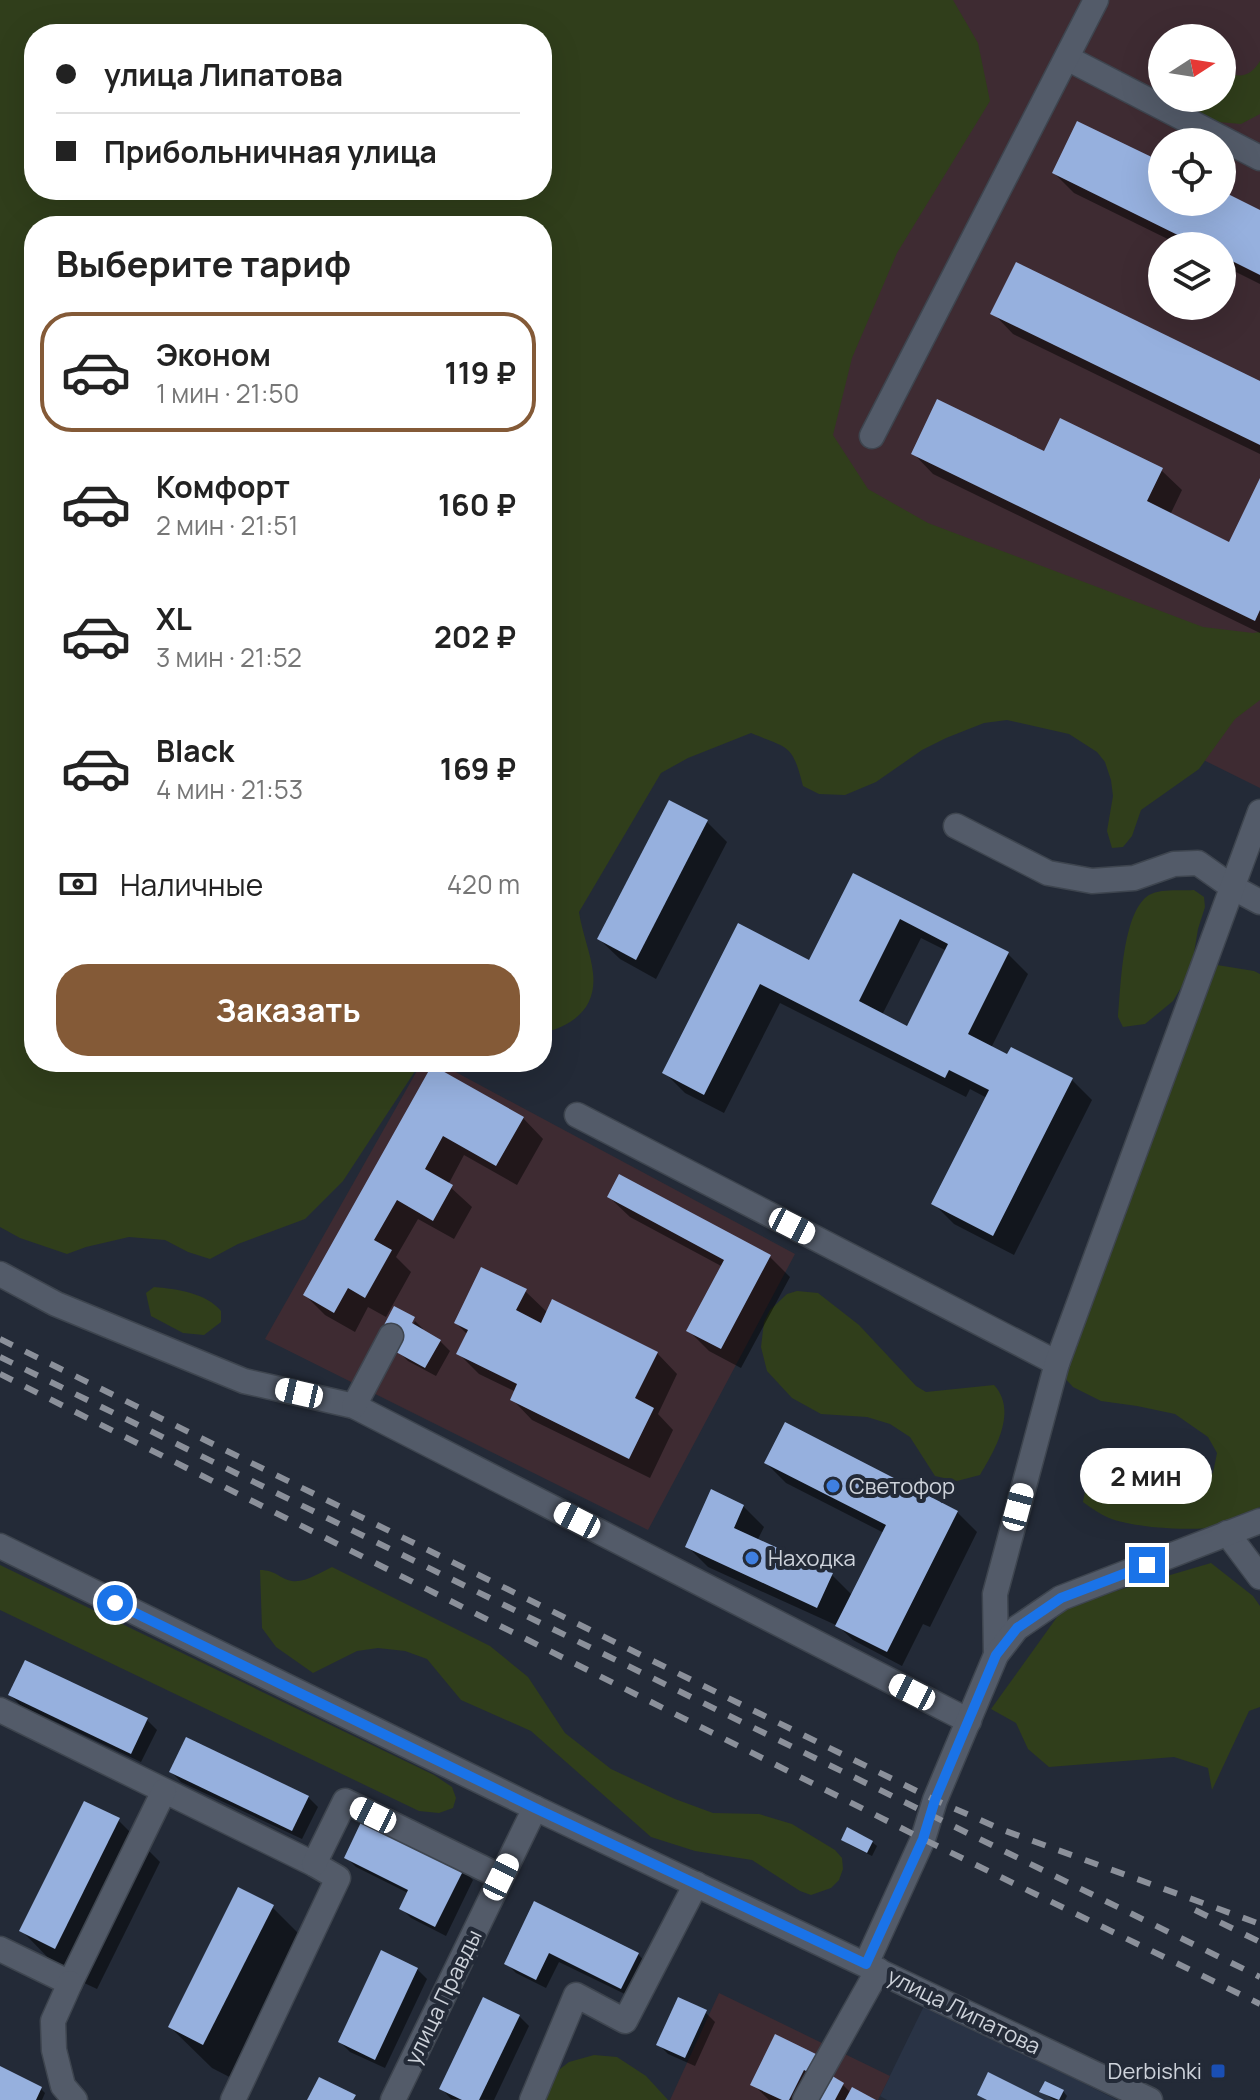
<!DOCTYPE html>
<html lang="ru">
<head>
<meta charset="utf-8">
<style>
	:root { --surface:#fff; --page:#f6f6f6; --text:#222; --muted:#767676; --line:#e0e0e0; --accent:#845a37 }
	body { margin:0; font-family:Manrope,sans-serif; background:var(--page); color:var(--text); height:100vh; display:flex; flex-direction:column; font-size:30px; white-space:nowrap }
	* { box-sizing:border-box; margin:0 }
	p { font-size:26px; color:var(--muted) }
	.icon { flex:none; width:44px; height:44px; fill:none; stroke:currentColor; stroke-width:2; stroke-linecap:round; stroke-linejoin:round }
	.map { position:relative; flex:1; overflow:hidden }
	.drawer { position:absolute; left:24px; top:216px; width:528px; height:856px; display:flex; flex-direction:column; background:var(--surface); border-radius:32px; box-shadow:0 8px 32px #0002 }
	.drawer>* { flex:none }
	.top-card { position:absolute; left:24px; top:24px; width:528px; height:176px; border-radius:32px; box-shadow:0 8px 32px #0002; display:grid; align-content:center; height:176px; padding:0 32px; background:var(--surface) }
	.needle { width:52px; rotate:78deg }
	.controls { position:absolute; left:1148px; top:24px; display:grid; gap:16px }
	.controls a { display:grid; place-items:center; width:88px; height:88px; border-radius:50%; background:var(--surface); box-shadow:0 8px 32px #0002; font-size:40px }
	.end { position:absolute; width:36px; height:36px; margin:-18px; border:10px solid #1a73e8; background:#fff; box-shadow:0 0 0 4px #fff }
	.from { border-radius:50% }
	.bubble { position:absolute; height:56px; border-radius:28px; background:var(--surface); box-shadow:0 8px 32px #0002; font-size:26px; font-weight:700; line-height:56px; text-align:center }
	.car { position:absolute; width:24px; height:48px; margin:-24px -12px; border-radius:10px; box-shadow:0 0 6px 2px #0007; background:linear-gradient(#fff 24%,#345 0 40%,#fff 0 76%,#345 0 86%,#fff 0) }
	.top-card b { display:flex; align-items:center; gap:28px; height:76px; font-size:30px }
	.top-card b+b { border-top:2px solid var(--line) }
	.top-card i { width:20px; height:20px; background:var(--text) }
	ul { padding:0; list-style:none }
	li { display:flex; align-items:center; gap:24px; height:120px; margin:0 16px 12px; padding:0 16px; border:4px solid transparent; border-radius:32px }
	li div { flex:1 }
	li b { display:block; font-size:30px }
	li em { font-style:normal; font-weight:700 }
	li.current { border-color:var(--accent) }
	li>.icon { width:72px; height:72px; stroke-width:1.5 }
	h2 { padding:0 32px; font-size:36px; line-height:96px }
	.pay { display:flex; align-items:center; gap:20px; height:88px; padding:0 32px; font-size:30px }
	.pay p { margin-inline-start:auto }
	.primary-button { display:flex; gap:16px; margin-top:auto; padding:16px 32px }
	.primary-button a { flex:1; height:92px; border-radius:32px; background:var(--accent); color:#fff; font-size:32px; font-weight:700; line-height:92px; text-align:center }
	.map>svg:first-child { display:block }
	.built { fill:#293345 }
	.industrial { fill:#3e2b32; fill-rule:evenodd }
	.green { fill:#303e1b; fill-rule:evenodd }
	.shadow { fill:#0007; fill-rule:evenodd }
	.building { fill:#96b0de; fill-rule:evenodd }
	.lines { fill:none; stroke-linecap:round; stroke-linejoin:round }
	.minor-casing { stroke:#3e454f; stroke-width:27 }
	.minor { stroke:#535b69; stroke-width:24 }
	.rail { stroke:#8b909a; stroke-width:6; stroke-dasharray:14 14; stroke-linecap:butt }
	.route { stroke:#1a73e8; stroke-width:10 }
	.shop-dot { fill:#3f7fe0; stroke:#232a37; stroke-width:3 }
	.transit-dot { fill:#1a4fb4; stroke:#232a37; stroke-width:3 }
	.labels { text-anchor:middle; stroke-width:8; stroke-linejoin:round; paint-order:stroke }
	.poi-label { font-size:22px; fill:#ced3db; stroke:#232a37; text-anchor:start }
	.street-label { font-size:22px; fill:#ced3db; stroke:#232a37 }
</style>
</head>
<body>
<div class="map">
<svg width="1260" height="2100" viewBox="0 0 1260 2100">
	<rect width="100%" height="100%" fill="#232a37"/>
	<!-- built -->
	<polygon class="built" points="925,2004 1117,2100 887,2100 880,2096"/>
	<!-- industrial -->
	<g class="industrial">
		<path d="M671,0H1260V788L542,432V240ZM1162,38H1222V98H1162ZM1162,142H1222V202H1162ZM1162,246H1222V306H1162Z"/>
		<polygon points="422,1062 437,1062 795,1254 648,1530 265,1339"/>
		<polygon points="719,1993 890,2076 878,2100 670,2100"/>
	</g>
	<!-- green -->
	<g class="green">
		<path d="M0,0H953L978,43L990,101L897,253L852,358L833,435L868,489L928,523L1203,627L1253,633L1260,632V700L1235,719L1199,769L1141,810L1132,836L1123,847L1112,848L1107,831L1113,796L1111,780L1105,762L1097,752L1069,734L1007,720L984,723L946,738L922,750L876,782L845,795L819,794L803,786C792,743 789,749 751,733L688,758L661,773L579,912C582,933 591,953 593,973C597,1008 573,1026 542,1033V226H34V1062H421L343,1181L305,1219L238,1244L210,1259L188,1252L165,1240L129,1237L86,1247L67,1254L20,1238L0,1227ZM542,34V190H34V34Z"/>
		<path d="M1260,61V114L1241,124L1207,121L1166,98H1222V71C1239,78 1250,78 1260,61Z"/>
		<path d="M1194,890L1204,897L1205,907L1198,929L1191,971L1173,1001L1145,1024L1123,1027L1118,1017C1121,987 1122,912 1149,895C1161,888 1181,891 1194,890Z"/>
		<path d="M1217,965L1254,971L1260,974V1507C1247,1513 1234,1523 1221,1526C1194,1532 1134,1528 1109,1518C1100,1514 1091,1508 1083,1502L1089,1471C1108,1463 1127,1462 1146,1469C1154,1472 1160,1479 1169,1480C1185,1482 1199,1478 1213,1473L1217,1453L1208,1437L1175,1414L1137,1406L1101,1401L1073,1387L1062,1375Z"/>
		<path d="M154,1287C177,1289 206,1293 221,1311V1322L204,1335L183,1333L151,1316L146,1293Z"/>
		<path d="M797,1291L818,1293L859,1325L916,1386L926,1392L994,1385C1018,1411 995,1450 980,1475L957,1481L935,1476L910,1437L890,1424L867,1417L821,1414L792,1398L767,1371L761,1347L764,1322L770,1310L787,1294Z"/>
		<polygon points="1211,1563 1253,1596 1260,1606 1260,1707 1249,1711 1212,1790 1208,1768 1174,1757 1049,1767 1028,1749 1016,1723 991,1709 1065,1606"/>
		<polygon points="0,1565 434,1775 452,1787 456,1798 453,1808 439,1813 419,1811 0,1610"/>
		<path d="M332,1567L490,1646L528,1677L565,1733L611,1769L675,1799L713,1813L759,1814L792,1824L835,1850L842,1858L843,1869L839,1880L831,1888L811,1895L800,1891L752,1860L695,1851L651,1837L531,1731L461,1700L427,1659L405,1651L378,1648L357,1651L313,1673L276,1647L262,1628L260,1570C276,1570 280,1579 292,1581C305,1583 321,1572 332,1567Z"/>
		<polygon points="594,2055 617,2057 646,2076 668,2100 534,2100 551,2076 569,2062"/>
	</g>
	<!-- shadow -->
	<g class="shadow">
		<polygon points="1162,164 1162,202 1222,202 1222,193 1260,212 1260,284 1222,265 1222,246 1182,246 1074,193 1054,173"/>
		<polygon points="993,313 1260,383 1260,454 1013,334"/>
		<polygon points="913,453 1045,454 1161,470 1182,490 1170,515 1230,544 1260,483 1260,633 933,474"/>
		<polygon points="707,822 727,842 656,979 620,959 599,939"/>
		<path d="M854,876L1008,954L1028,974L991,1048L1072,1080L1092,1100L1014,1255L954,1224L934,1204L987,1098L970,1089L966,1097L780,1003L724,1113L685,1093L665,1073L739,926L810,962ZM921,938L947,951L908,1028L882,1015Z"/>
		<polygon points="433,1068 523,1118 543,1139 517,1185 464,1155 448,1185 472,1207 454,1239 418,1219 396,1257 411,1272 386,1317 368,1307 355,1332 325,1315 305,1295"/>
		<polygon points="609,1197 770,1257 790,1277 741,1368 709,1351 688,1330 723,1267 630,1217"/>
		<polygon points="525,1291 548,1313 657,1353 677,1374 658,1414 673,1430 650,1478 532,1420 512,1399 516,1392 479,1374 459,1354 468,1335 456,1323"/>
		<polygon points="411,1319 409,1333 415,1321 423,1329 422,1331 440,1341 450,1351 436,1376 408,1361 398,1351 405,1339 396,1335"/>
		<polygon points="766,1463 957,1512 977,1532 930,1627 923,1624 902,1666 853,1640 838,1626 708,1567 687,1546 743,1506 764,1527 757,1541 832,1575 852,1595 884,1533 786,1483"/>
		<polygon points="10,1695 147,1720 157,1730 141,1762 20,1705"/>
		<polygon points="171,1772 308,1797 318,1807 302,1839 181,1782"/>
		<polygon points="118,1820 160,1862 97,1989 63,1973 22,1931"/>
		<polygon points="844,1839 872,1842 877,1846 872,1856 848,1844"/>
		<polygon points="346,1857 463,1870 473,1880 446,1936 411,1918 401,1908 408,1893 356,1867"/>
		<polygon points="535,1904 638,1954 647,1964 631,1997 559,1962 546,1988 516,1973 506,1963"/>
		<polygon points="272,1907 314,1949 245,2085 212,2068 170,2027"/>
		<polygon points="417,1969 427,1979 385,2068 350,2052 340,2042"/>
		<polygon points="705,2012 715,2022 695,2066 668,2054 659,2045"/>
		<polygon points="519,2016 529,2026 494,2100 451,2099 442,2089"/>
		<polygon points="819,2058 834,2073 832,2078 843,2085 851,2093 872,2100 769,2100 753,2084"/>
		<polygon points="0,2068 41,2089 45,2093 42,2100 0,2100"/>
		<polygon points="1063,2091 1067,2096 1065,2100 1054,2100 1042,2092"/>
	</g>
	<!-- building -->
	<g class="building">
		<polygon points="1077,121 1162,162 1162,202 1222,202 1222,191 1260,210 1260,275 1222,256 1222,246 1200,246 1052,173"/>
		<polygon points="1016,262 1260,381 1260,445 990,314"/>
		<polygon points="937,399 1044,451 1060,418 1163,468 1147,501 1229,542 1260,478 1260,610 1255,621 911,454"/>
		<polygon points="669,800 708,820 636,960 597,939"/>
		<path d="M853,873L1009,952L968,1034L1007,1054L1011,1047L1073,1078L993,1236L931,1204L989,1090L949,1070L945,1078L760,984L704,1095L662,1073L738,923L809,960ZM900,919L948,944L907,1026L859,1001Z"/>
		<polygon points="432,1065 524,1117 496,1166 443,1136 425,1169 453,1185 433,1221 397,1200 374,1240 392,1250 365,1298 348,1288 334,1313 303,1295"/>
		<polygon points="619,1174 771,1255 721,1349 686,1331 724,1260 607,1197"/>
		<polygon points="481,1267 527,1289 516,1310 541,1323 552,1299 658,1352 635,1398 654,1408 629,1459 510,1400 517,1384 456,1354 468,1330 454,1323"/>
		<polygon points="394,1306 415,1317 412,1323 441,1340 425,1368 396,1352 404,1336 384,1325"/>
		<polygon points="785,1422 958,1511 887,1652 835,1626 886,1525 764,1463"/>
		<polygon points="711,1489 744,1505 734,1528 833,1573 817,1608 685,1547"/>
		<polygon points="25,1660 148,1718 131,1754 8,1695"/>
		<polygon points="186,1737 309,1796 292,1831 169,1772"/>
		<polygon points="84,1801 120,1818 55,1949 19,1931"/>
		<polygon points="363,1818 464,1869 435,1927 399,1909 408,1890 344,1858"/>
		<polygon points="847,1827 873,1841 867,1853 841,1840"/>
		<polygon points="238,1887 274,1905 203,2045 168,2027"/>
		<polygon points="534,1901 639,1953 621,1989 549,1953 536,1980 504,1964"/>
		<polygon points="381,1950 418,1968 375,2060 338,2042"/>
		<polygon points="483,1997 520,2015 479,2100 462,2100 439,2089"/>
		<polygon points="678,1997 707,2010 685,2058 656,2045"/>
		<polygon points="775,2034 820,2056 812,2074 804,2070 789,2100 782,2100 750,2085"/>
		<polygon points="0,2066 42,2087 36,2100 0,2100"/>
		<polygon points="988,2072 1044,2100 987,2100 977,2095"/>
		<polygon points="829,2074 844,2083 835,2100 814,2100"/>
		<polygon points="319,2077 356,2095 353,2100 307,2100"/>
		<polygon points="1045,2081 1064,2090 1059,2100 1039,2092"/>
		<polygon points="852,2087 876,2100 845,2100"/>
	</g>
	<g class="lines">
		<defs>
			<g id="minor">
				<polyline points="1067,58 1260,158"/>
				<polyline points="872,436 1096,0"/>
				<polyline points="956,826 1048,873 1092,881 1134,878 1174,864 1198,863 1232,887 1260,902"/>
				<polyline points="577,1115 1057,1363"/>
				<polyline points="0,1274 56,1304 244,1381 354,1406 969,1721"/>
				<polyline points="354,1406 391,1336"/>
				<polyline points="1227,1533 1260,1577"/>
				<polyline points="0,1546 535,1808 1150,2100"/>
				<polyline points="996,1655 995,1594 1057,1363 1260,812"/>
				<polyline points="0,1710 314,1864 338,1878 233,2100"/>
				<polyline points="314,1864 345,1801 501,1877"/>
				<polyline points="0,1949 70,1983 164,1791"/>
				<polyline points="866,1964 923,1839 935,1800 996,1655 1017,1628 1061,1598 1260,1521"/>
				<polyline points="70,1983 53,2021 54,2050 63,2086 75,2100"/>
				<polyline points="393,2100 535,1808"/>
				<polyline points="532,2100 576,1995 625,2021 696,1884"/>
				<polyline points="805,2100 878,1970"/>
			</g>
		</defs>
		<!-- minor casing -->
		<use href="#minor" class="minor-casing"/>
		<!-- minor -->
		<use href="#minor" class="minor"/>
		<!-- rail -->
		<g class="rail">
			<polyline points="0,1339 935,1800 1003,1830 1260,1924"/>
			<polyline points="0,1357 1260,1977"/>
			<polyline points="0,1374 923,1839 1260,2004"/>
			<polyline points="1195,1910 1260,1942"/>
		</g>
	</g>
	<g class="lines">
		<!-- route -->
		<polyline class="route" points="115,1603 535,1808 866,1964 923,1839 935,1800 996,1655 1017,1628 1061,1598 1147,1565"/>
	</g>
	<!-- markers -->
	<g class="shop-dot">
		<circle cx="833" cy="1486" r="8"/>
		<circle cx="752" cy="1558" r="8"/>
	</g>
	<rect class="transit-dot" x="1210" y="2063" width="16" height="16" rx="4"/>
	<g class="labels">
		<!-- poi labels -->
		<g class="poi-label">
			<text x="849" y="1494">Светофор</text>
			<text x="768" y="1566">Находка</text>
			<text x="1202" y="2079" text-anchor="end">Derbishki</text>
		</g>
		<!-- street labels -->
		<g class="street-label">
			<text transform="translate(443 1997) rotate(-64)" y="8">улица Правды</text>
			<text transform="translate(964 2011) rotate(26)" y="8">улица Липатова</text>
		</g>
	</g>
</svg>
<div class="controls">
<a><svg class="needle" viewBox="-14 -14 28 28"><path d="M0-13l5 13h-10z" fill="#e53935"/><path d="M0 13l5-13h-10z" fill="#767676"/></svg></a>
<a><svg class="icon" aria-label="locate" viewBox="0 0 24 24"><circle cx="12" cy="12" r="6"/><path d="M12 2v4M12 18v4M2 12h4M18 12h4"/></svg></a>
<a><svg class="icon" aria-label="layers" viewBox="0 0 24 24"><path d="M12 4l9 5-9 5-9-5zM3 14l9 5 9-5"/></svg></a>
</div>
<i class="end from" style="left:115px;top:1603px"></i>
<i class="end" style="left:1147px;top:1565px"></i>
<div class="bubble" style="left:1080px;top:1448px;width:132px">2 мин</div>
<i class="car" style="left:792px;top:1226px;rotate:117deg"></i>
<i class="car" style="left:299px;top:1393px;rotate:283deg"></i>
<i class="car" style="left:1018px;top:1507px;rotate:15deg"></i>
<i class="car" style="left:577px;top:1520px;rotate:297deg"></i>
<i class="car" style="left:912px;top:1692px;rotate:297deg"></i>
<i class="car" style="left:373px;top:1815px;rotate:296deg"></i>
<i class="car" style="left:501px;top:1877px;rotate:26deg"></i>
<div class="top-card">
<b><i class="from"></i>улица Липатова</b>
<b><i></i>Прибольничная улица</b>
</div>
<section class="drawer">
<h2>Выберите тариф</h2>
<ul>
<li class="current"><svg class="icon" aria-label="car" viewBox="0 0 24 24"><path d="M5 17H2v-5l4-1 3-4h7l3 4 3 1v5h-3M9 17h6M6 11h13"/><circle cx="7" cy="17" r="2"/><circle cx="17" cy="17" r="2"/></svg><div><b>Эконом</b><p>1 мин · 21:50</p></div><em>119 ₽</em></li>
<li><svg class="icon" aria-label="car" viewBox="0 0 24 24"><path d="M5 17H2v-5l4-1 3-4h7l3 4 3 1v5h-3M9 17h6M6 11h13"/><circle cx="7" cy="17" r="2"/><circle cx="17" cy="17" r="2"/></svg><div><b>Комфорт</b><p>2 мин · 21:51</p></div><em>160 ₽</em></li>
<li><svg class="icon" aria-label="car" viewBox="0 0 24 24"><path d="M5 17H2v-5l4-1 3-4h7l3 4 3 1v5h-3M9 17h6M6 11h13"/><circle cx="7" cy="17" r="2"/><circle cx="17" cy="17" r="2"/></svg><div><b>XL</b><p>3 мин · 21:52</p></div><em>202 ₽</em></li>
<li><svg class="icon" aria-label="car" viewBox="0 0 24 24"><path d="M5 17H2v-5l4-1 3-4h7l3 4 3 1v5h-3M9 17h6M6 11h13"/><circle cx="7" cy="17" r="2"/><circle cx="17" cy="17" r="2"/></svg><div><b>Black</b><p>4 мин · 21:53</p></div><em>169 ₽</em></li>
</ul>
<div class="pay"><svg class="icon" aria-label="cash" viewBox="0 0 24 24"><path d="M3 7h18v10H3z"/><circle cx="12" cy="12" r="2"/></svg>Наличные<p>420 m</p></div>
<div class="primary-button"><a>Заказать</a></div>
</section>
</div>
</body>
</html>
